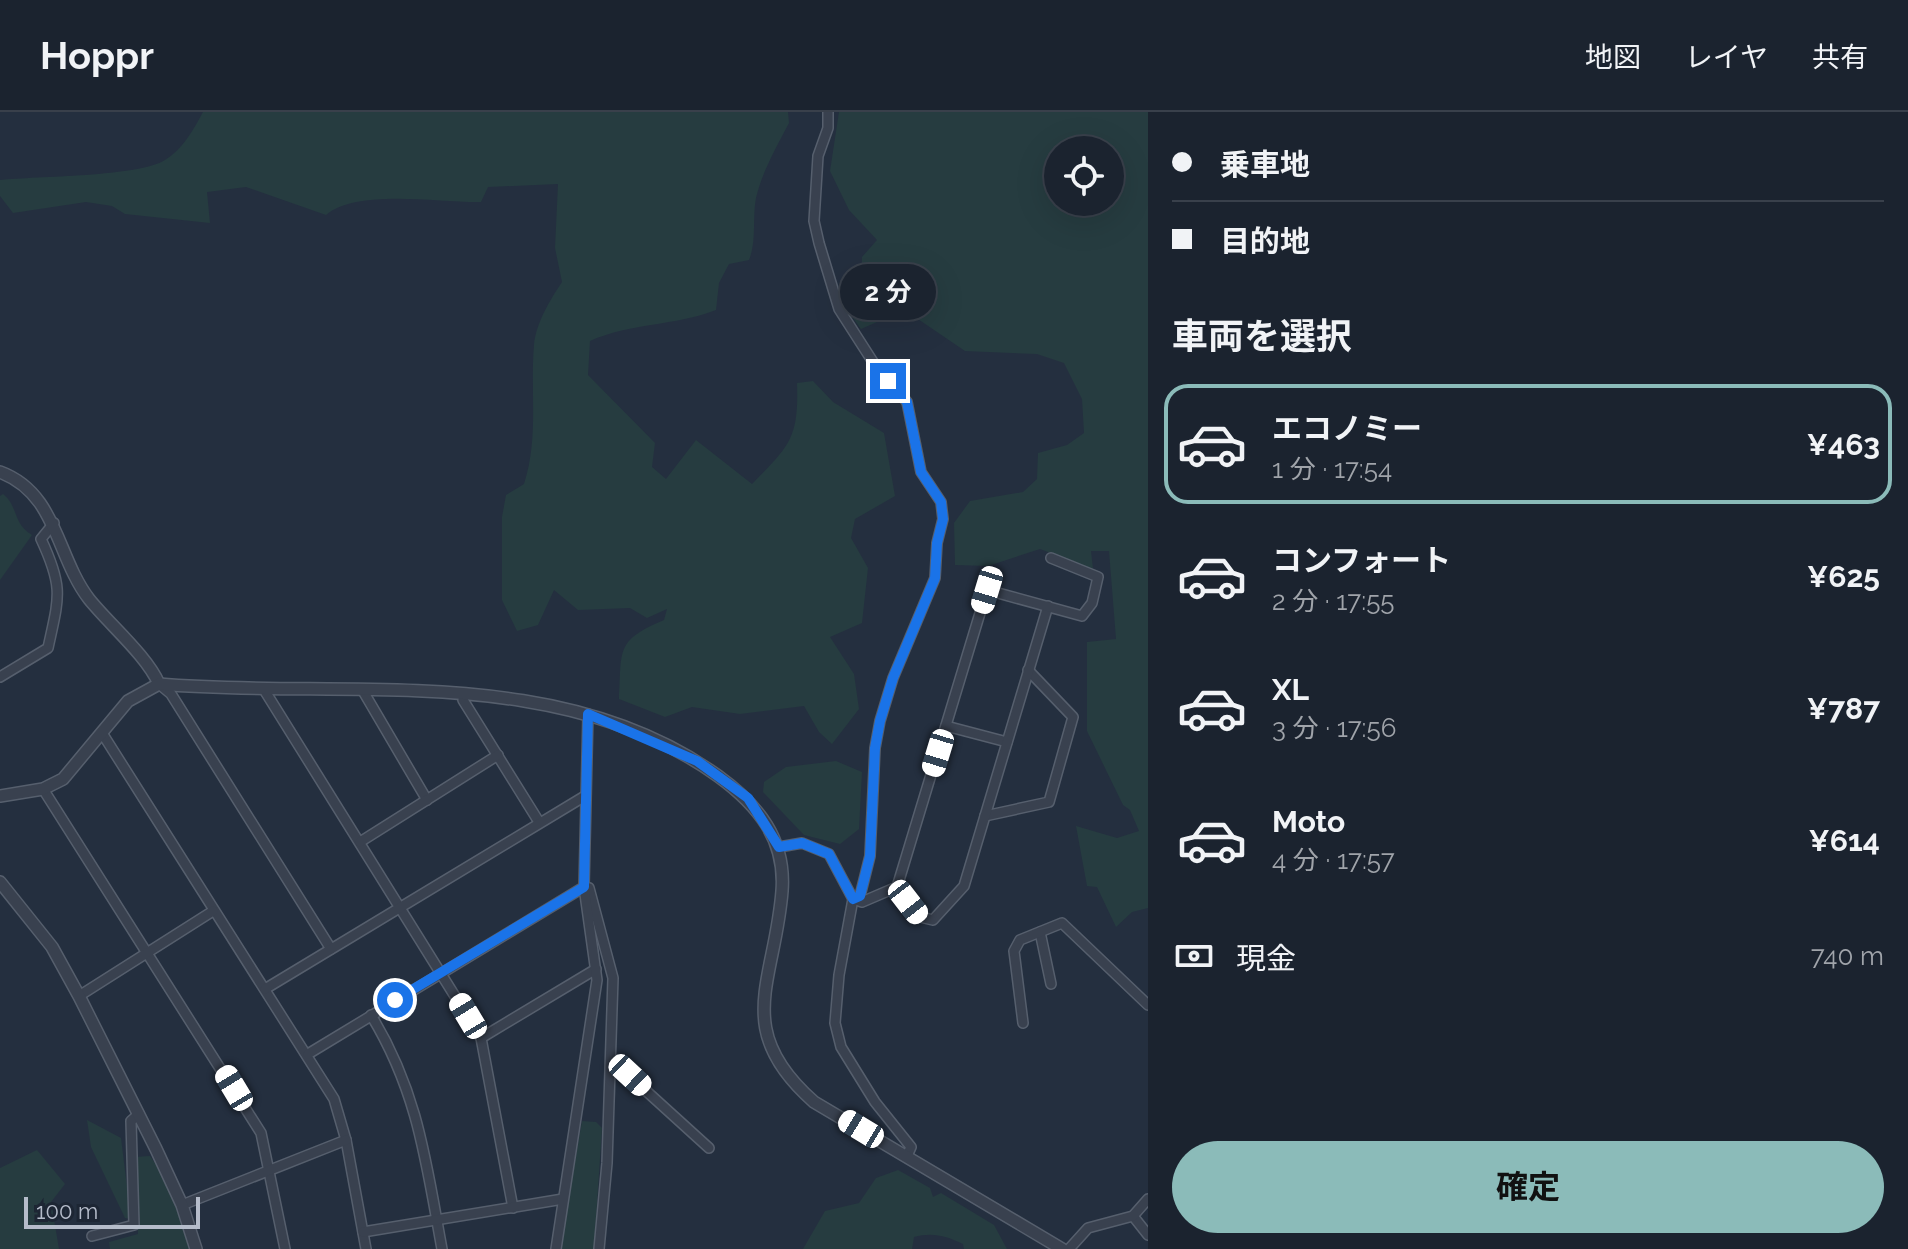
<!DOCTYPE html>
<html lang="ja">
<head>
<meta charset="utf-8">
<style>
	:root { --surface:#1b232f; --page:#242b37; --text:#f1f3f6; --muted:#a0a4aa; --line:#39404b; --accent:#8bbbb9 }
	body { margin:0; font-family:Raleway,"Noto Sans JP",sans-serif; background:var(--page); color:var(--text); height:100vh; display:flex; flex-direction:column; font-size:30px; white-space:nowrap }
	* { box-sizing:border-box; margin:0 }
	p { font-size:26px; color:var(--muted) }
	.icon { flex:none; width:44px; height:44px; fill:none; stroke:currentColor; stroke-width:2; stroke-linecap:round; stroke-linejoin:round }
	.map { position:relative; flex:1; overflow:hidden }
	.drawer { display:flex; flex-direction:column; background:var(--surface); width:760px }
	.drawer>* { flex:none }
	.hud { display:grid; align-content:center; height:176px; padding:0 24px; background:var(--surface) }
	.tools { position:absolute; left:1044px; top:24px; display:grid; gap:16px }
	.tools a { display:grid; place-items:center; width:80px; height:80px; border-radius:50%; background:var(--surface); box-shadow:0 8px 32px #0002,0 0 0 2px var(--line); font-size:40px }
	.scale { position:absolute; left:24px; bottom:20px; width:176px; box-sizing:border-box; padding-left:8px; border:4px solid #b5bcca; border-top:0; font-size:22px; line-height:28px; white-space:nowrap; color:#b5bcca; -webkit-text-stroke:6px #1d2634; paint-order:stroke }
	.end { position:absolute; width:36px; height:36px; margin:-18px; border:10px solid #1a73e8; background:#fff; box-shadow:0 0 0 4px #fff }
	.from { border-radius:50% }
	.bubble { position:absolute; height:56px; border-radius:28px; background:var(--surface); box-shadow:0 8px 32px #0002,0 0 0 2px var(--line); font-size:26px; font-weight:700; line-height:56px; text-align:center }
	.car { position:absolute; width:24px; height:48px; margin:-24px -12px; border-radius:10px; box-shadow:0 0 6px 2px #0007; background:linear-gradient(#fff 24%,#345 0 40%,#fff 0 76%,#345 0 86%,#fff 0) }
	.hud b { display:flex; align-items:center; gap:28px; height:76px; font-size:30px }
	.hud b+b { border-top:2px solid var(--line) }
	.hud i { width:20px; height:20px; background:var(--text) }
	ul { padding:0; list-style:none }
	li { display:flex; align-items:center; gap:24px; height:120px; margin:0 16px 12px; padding:0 8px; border:4px solid transparent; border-radius:24px }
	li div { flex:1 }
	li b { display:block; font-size:30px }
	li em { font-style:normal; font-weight:700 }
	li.active { border-color:var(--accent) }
	li>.icon { width:72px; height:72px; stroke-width:1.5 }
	h2 { padding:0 24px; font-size:36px; line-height:96px }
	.pay { display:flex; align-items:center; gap:20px; height:88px; padding:0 24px; font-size:30px }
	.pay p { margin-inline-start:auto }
	.button { display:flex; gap:16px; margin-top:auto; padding:16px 24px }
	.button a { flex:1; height:92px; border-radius:48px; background:var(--accent); color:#111; font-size:32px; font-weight:700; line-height:92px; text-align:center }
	header { display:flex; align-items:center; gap:48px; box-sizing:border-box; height:112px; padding:0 40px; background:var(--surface); border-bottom:2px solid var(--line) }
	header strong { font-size:38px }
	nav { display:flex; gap:44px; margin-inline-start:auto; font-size:28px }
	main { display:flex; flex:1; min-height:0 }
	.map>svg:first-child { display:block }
	.green { fill:#263c40; fill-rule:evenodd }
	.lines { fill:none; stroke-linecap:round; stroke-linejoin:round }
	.minor-casing { stroke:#565f6d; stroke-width:12 }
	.tertiary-casing { stroke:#565f6d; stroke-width:14 }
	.minor { stroke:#39414f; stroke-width:9 }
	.tertiary { stroke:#39414f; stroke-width:11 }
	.route { stroke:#1a73e8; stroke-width:10 }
</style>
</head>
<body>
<header>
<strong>Hoppr</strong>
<nav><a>地図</a><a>レイヤ</a><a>共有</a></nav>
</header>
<main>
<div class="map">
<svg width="1148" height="1137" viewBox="0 0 1148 1137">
	<rect width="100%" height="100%" fill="#242f3f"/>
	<!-- green -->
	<g class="green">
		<path d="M203,0H788L789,11C777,34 762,60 756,86C752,107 757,128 749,148L729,152L719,171L716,198C675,214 630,211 590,229L588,263L655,331L652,355L666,367L696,328L752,372C789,334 799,327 797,271L813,269L833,290L884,321L895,384L855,407L851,426L868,456L862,511L830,525L854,562L859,597L832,632L819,620L804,594L740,602L692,595L665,605L619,587C622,537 615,529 664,508L667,497L647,506L630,496L578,498L554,478L538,513L517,519L502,488V405L506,383L524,372C539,325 530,281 534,233C536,211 550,188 562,170L555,136L558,72L488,75L481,90C441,91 357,76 326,103L246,75L207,80L210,111L125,102L112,94L86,90L13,101L0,84V68C36,64 139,65 165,48C182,38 194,17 203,0Z"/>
		<path d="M839,0H1148V796L1132,800L1116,815L1097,775L1087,774L1076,714L1117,726L1139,719L1130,698L1123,693L1087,619V530L1116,527L1109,439H1091L1093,457L1040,437L988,454L955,453L954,411L970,389L1023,380L1037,367L1038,341L1067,333L1084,321L1082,287L1064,251L1037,242L965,239L912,203L884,207L861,217L843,192L862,166V145L877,128L849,98L830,59ZM1058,38H1110V90H1058Z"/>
		<path d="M3,382C19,395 12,411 32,423L0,468V384Z"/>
		<polygon points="836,649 862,660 859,717 840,732 804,723 763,680 764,670 786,655"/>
		<polygon points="87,1008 121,1026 131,1107 125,1106 91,1035"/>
		<polygon points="582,1009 596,1010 602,1016 594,1137 560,1137"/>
		<polygon points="37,1038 65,1072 51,1090 59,1137 0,1137 0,1056"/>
		<polygon points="150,1044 168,1070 189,1137 110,1137 109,1130 138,1122 135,1045"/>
		<path d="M898,1058L930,1076L933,1085L941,1081L994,1113L1007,1137H964L963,1132C946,1124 933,1120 914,1125L912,1137H803L825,1099L859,1091L876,1066Z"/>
	</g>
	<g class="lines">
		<defs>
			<g id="minor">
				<polyline points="828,0 828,16 818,44 814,109 819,131 839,197 873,250 907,290 921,360 941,390 943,407 937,431 935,466 893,566 880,609 875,636 870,744 860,784 853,787"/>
				<path d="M0,565L48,536C59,485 64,476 41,427L54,411"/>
				<polyline points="159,572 171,582 331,837"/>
				<polyline points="263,576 481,926 513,1096"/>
				<polyline points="363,579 427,688"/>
				<polyline points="464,582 463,588 539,710"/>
				<polyline points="946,614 1007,630"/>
				<polyline points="102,621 334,987 346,1028 366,1137"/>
				<polyline points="43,677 261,1021 285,1137"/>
				<polyline points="985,704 1049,690 1073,605 1028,558"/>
				<polyline points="360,730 498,643"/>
				<polyline points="779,735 802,731 829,742 853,787 839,863 835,911 841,935 875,990 911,1035 907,1044"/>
				<polyline points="897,775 920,805 933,808 964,774 1048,494"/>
				<polyline points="853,787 862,790 897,775 987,478 1082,504 1092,491 1098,465 1051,446"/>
				<polyline points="1040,820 1051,872"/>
				<polyline points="265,877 585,684"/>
				<polyline points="79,884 213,799"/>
				<path d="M371,903C418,980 426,1050 442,1137"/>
				<polyline points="1023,911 1014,839 1020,828 1062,811 1148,893"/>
				<polyline points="481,926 596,857"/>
				<polyline points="308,942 584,775 589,776 613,866 607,1051 599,1137"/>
				<polyline points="611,955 622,957 709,1036"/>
				<polyline points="182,1093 346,1028"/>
				<polyline points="1133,1104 1148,1123"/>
				<polyline points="363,1120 563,1087"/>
				<polyline points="92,1124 134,1113 131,1009 139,1002"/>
				<polyline points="556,1137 597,868 584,775 588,602"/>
				<polyline points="1069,1137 1088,1116 1133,1104 1148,1087"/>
			</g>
			<g id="tertiary">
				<path d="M0,360C57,381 56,444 89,487C109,512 147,544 159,572"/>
				<path d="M0,684L43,677L63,667L128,589L159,572C345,588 556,548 718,664C758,693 786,727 782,779C775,870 731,917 814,990L1062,1137"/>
				<polyline points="0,770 52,835 79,884 156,1037 182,1093 196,1137"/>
			</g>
		</defs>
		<!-- minor casing -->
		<use href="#minor" class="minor-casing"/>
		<!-- tertiary casing -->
		<use href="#tertiary" class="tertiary-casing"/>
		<!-- minor -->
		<use href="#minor" class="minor"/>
		<!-- tertiary -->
		<use href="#tertiary" class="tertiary"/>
	</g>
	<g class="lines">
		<!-- route -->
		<polyline class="route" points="395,888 584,775 588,602 697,649 748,686 779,735 802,731 829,742 853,787 860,784 870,744 875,636 880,609 893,566 935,466 937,431 943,407 941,390 921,360 907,290 888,269"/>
	</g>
</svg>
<div class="tools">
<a><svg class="icon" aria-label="locate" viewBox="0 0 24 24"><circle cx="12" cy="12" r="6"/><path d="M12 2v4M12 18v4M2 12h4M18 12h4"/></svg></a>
</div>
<div class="scale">100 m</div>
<i class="end from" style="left:395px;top:888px"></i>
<i class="end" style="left:888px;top:269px"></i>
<div class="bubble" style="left:840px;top:152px;width:96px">2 分</div>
<i class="car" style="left:987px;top:478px;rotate:197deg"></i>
<i class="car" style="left:938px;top:641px;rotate:197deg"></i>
<i class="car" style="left:908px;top:790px;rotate:142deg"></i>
<i class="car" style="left:468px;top:904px;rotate:329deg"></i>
<i class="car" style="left:630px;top:963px;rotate:133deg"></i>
<i class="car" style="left:234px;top:976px;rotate:329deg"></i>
<i class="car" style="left:861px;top:1017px;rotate:301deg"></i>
</div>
<section class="drawer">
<div class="hud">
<b><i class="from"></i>乗車地</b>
<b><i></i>目的地</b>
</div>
<h2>車両を選択</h2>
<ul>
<li class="active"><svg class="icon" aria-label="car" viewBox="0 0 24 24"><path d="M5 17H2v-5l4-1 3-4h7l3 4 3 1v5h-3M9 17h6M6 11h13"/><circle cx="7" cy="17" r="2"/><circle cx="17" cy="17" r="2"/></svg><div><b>エコノミー</b><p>1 分 · 17:54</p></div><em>¥463</em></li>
<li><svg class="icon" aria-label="car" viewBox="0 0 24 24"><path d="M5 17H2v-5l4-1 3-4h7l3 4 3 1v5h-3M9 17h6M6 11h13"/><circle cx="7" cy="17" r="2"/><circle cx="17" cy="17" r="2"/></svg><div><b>コンフォート</b><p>2 分 · 17:55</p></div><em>¥625</em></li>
<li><svg class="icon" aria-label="car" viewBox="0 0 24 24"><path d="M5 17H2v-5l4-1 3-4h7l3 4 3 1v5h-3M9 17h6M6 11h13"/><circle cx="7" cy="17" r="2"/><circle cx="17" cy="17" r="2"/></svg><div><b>XL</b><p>3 分 · 17:56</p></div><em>¥787</em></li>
<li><svg class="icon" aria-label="car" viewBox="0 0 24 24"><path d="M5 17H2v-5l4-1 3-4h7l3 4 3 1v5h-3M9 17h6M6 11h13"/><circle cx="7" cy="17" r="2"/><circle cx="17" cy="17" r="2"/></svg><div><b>Moto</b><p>4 分 · 17:57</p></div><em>¥614</em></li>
</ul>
<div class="pay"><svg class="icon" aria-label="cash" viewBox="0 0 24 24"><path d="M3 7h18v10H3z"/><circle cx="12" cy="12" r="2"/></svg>現金<p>740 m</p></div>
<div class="button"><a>確定</a></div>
</section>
</main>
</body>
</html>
